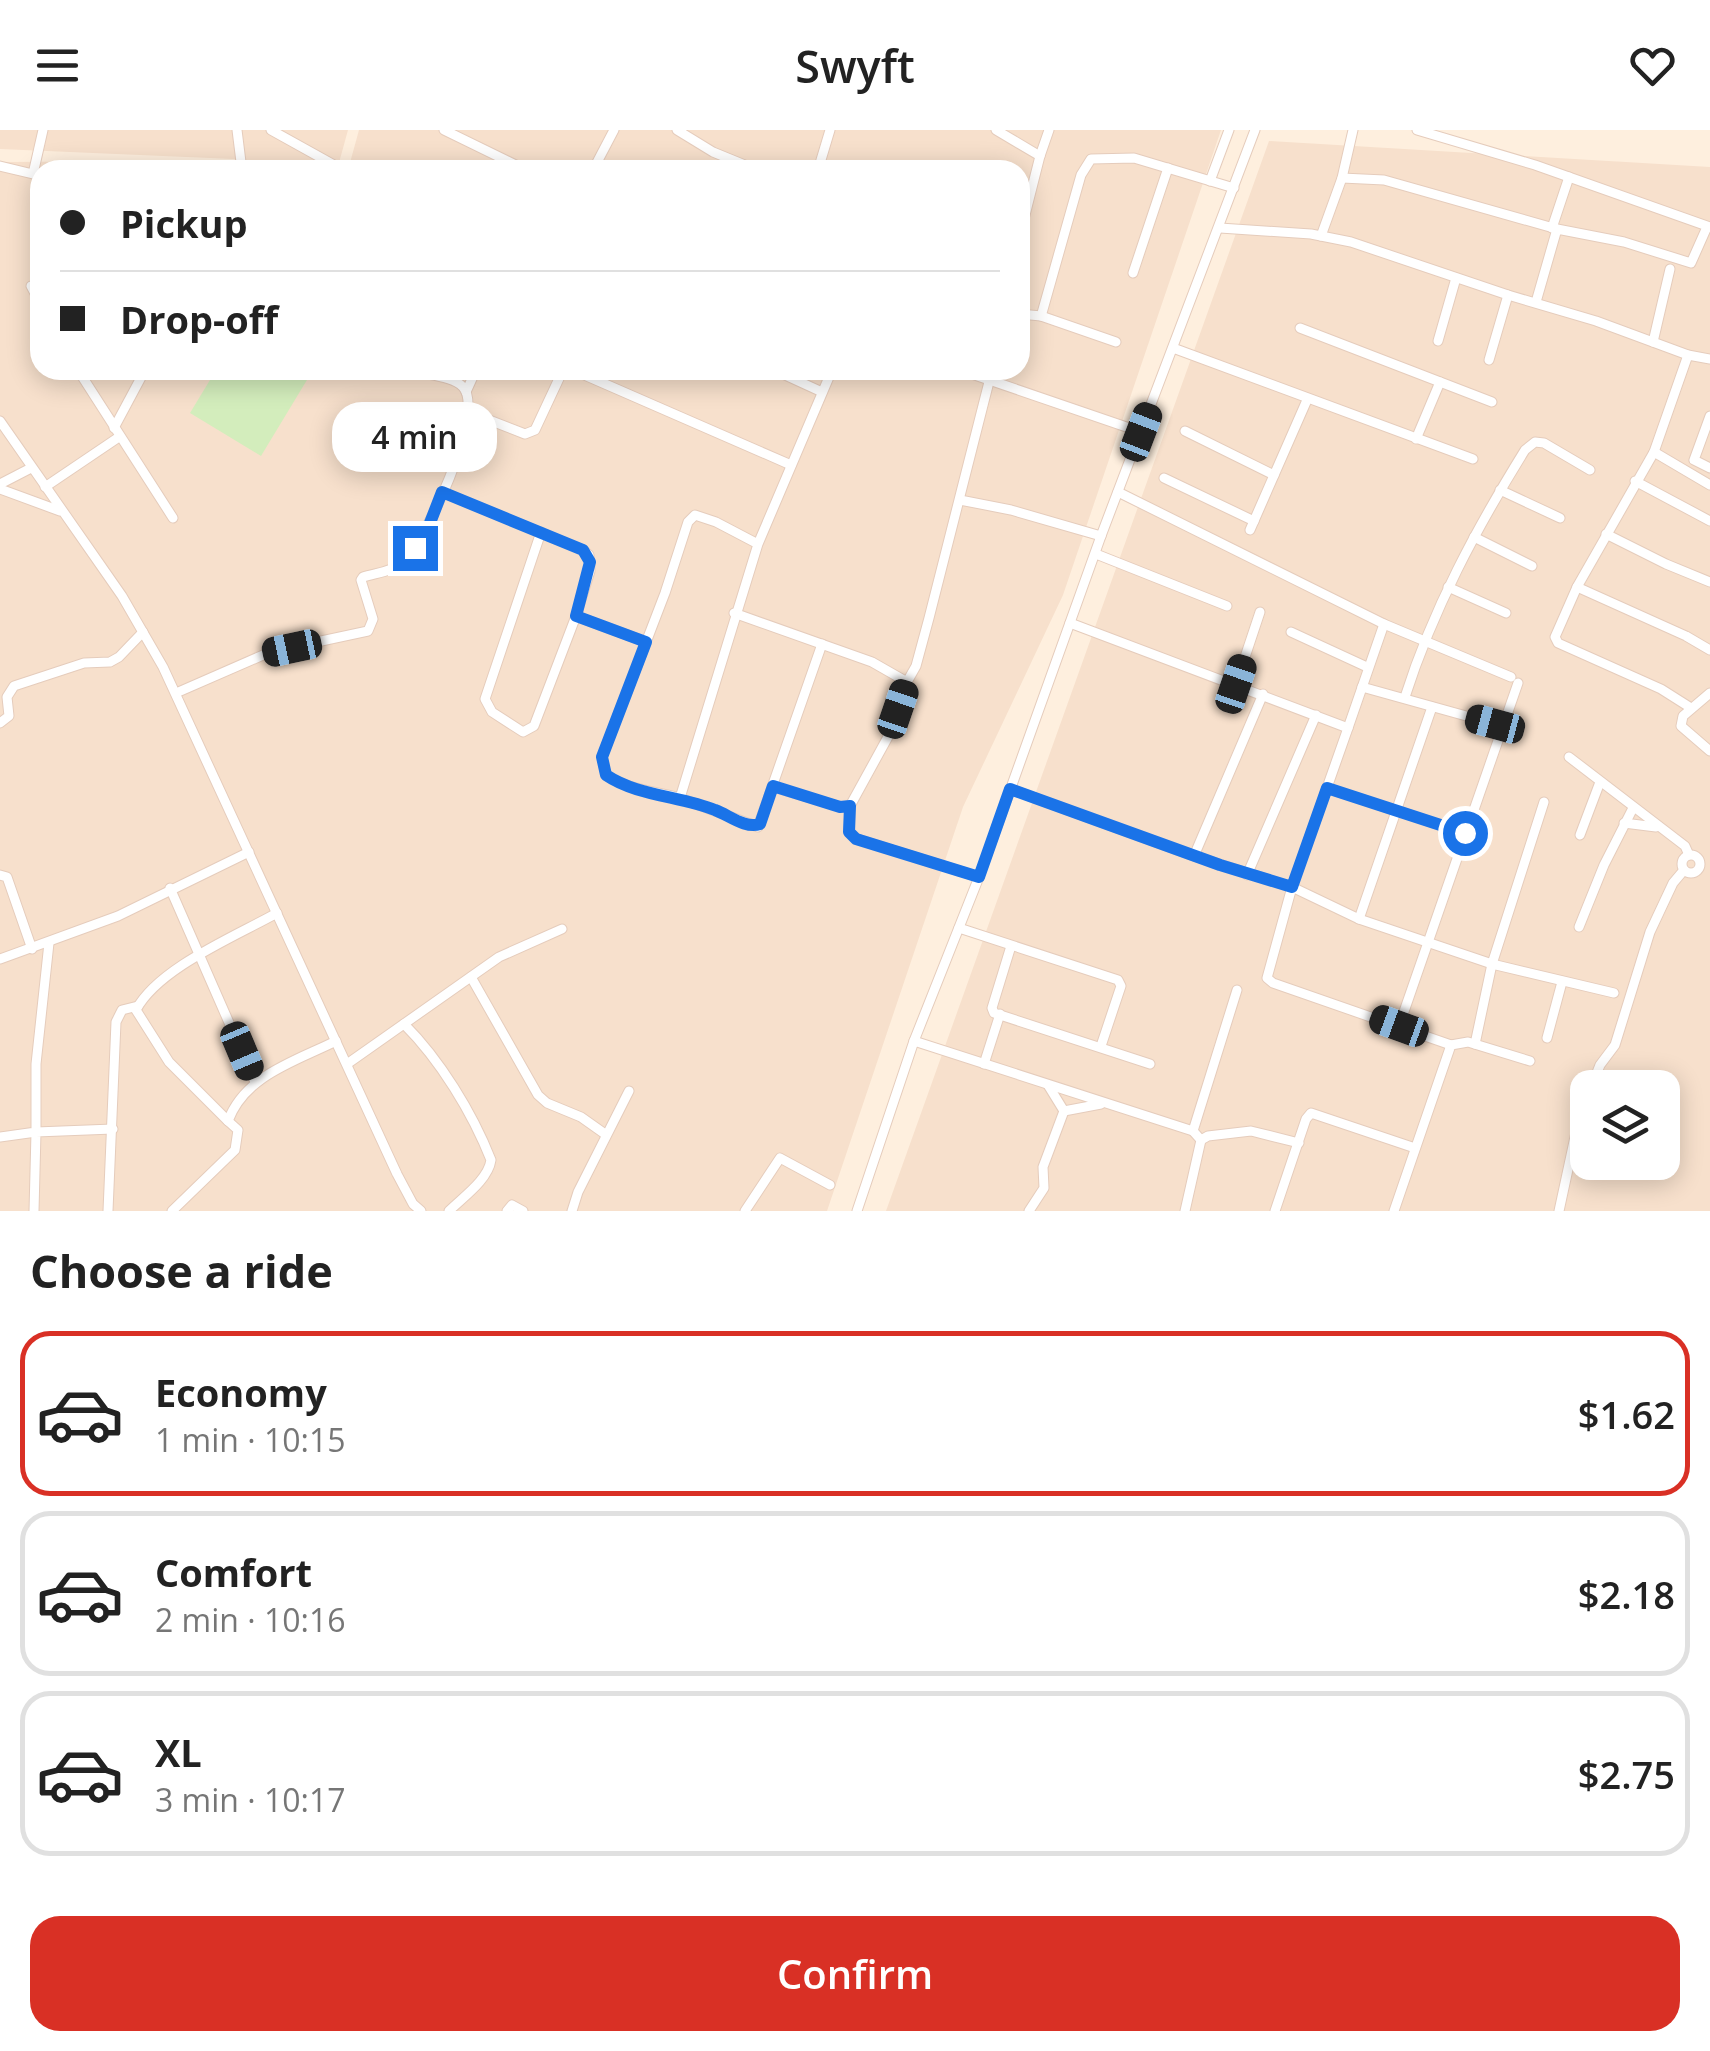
<!DOCTYPE html>
<html lang="en">
<head>
<meta charset="utf-8">
<style>
	:root { --surface:#fff; --page:#f6f6f6; --text:#222; --muted:#767676; --line:#e0e0e0; --accent:#d93025 }
	body { margin:0; font-family:"Open Sans",sans-serif; background:var(--page); color:var(--text); height:100vh; display:flex; flex-direction:column; font-size:38px; white-space:nowrap }
	* { box-sizing:border-box; margin:0 }
	p { font-size:32px; color:var(--muted) }
	.icon { flex:none; width:55px; height:55px; fill:none; stroke:currentColor; stroke-width:2; stroke-linecap:round; stroke-linejoin:round }
	.map { position:relative; height:1081px; overflow:hidden }
	.details { display:flex; flex-direction:column; background:var(--surface); flex:1 }
	.details>* { flex:none }
	.top-card { position:absolute; left:30px; top:30px; width:1000px; height:220px; border-radius:30px; box-shadow:0 5px 25px #0003; display:grid; align-content:center; height:220px; padding:0 30px; background:var(--surface) }
	.fabs { position:absolute; left:1570px; top:940px; display:grid; gap:20px }
	.fabs a { display:grid; place-items:center; width:110px; height:110px; border-radius:20px; background:var(--surface); box-shadow:0 5px 25px #0003; font-size:50px }
	.end { position:absolute; width:45px; height:45px; margin:-22px; border:12px solid #1a73e8; background:#fff; box-shadow:0 0 0 5px #fff }
	.from { border-radius:50% }
	.bubble { position:absolute; height:70px; border-radius:30px; background:var(--surface); box-shadow:0 5px 25px #0003; font-size:32px; font-weight:600; line-height:70px; text-align:center }
	.car { position:absolute; width:30px; height:60px; margin:-30px -15px; border-radius:12px; box-shadow:0 0 8px 2px #0007; background:linear-gradient(#222 24%,#8ab4d8 0 40%,#222 0 76%,#8ab4d8 0 86%,#222 0) }
	.top-card b { display:flex; align-items:center; gap:35px; height:95px; font-size:38px }
	.top-card b+b { border-top:2px solid var(--line) }
	.top-card i { width:25px; height:25px; background:var(--text) }
	ul { padding:0; list-style:none }
	li { display:flex; align-items:center; gap:30px; height:165px; margin:0 20px 15px; padding:0 10px; border:5px solid var(--line); border-radius:30px }
	li div { flex:1 }
	li b { display:block; font-size:38px }
	li em { font-style:normal; font-weight:600 }
	li.selected { border-color:var(--accent) }
	li>.icon { width:90px; height:90px; stroke-width:1.5 }
	h2 { padding:0 30px; font-size:45px; line-height:120px }
	.cta { display:flex; gap:20px; margin-top:auto; padding:20px 30px }
	.cta a { flex:1; height:115px; border-radius:30px; background:var(--accent); color:#fff; font-size:40px; font-weight:600; line-height:115px; text-align:center }
	header { display:flex; justify-content:space-between; align-items:center; height:130px; padding:0 30px; background:var(--surface); font-size:45px; font-weight:600 }
	.map>svg:first-child { display:block }
	.residential { fill:#f7e0cc; fill-rule:evenodd }
	.green { fill:#d3edbc }
	.lines { fill:none; stroke-linecap:round; stroke-linejoin:round }
	.minor-casing { stroke:#e5ccbc; stroke-width:11 }
	.minor { stroke:#fff; stroke-width:9 }
	.route { stroke:#1a73e8; stroke-width:12 }
</style>
</head>
<body>
<header><svg class="icon" aria-label="menu" viewBox="0 0 24 24"><path d="M4 6h16M4 12h16M4 18h16"/></svg>Swyft<svg class="icon" aria-label="heart" viewBox="0 0 24 24"><path d="M12 20l-8-8c-3-5 5-10 8-4 3-6 11-1 8 4z"/></svg></header>
<div class="map">
<svg width="1710" height="1081" viewBox="0 0 1710 1081">
	<rect width="100%" height="100%" fill="#feefde"/>
	<!-- residential -->
	<g class="residential">
		<polygon points="0,0 348,0 337,40 233,29 0,19"/>
		<polygon points="359,0 1221,0 1063,465 963,677 827,1081 0,1081 0,32 192,31 256,40 40,40 40,240 1020,240 1020,40 348,40"/>
		<path d="M1269,11L1710,37V1081H886ZM1588,958H1662V1032H1588Z"/>
	</g>
	<!-- green -->
	<polygon class="green" points="216,240 313,240 261,326 190,283"/>
	<g class="lines">
		<defs>
			<g id="minor">
				<polyline points="237,0 242,40"/>
				<polyline points="271,0 343,40"/>
				<polyline points="444,0 526,40"/>
				<polyline points="677,0 713,22 757,40"/>
				<polyline points="996,0 1040,26 1020,105"/>
				<polyline points="1417,0 1535,35 1710,97"/>
				<polyline points="1040,26 1049,0"/>
				<polyline points="0,36 33,44 43,0"/>
				<polyline points="593,40 614,0"/>
				<polyline points="818,40 830,0"/>
				<polyline points="1342,48 1384,50 1557,99"/>
				<polyline points="1210,51 1229,0"/>
				<polyline points="1220,98 1311,104 1351,112 1508,165 1596,191 1688,225 1710,229"/>
				<polyline points="1552,98 1569,47"/>
				<polyline points="1321,106 1342,48 1353,0"/>
				<polyline points="1133,143 1168,38"/>
				<polyline points="31,156 40,173"/>
				<polyline points="1536,172 1557,99 1624,112 1691,133 1707,97"/>
				<polyline points="1020,184 1041,186 1042,183 1081,45 1091,29 1134,28 1234,58"/>
				<polyline points="1041,186 1116,212"/>
				<polyline points="1300,198 1492,272"/>
				<polyline points="1438,211 1456,148"/>
				<polyline points="1653,212 1670,139"/>
				<polyline points="1173,218 1473,329"/>
				<polyline points="1688,225 1654,322 1577,457 1555,507 1558,513 1661,559 1691,578"/>
				<polyline points="1489,230 1508,165"/>
				<polyline points="78,240 173,388"/>
				<polyline points="573,240 791,335"/>
				<polyline points="774,240 822,262"/>
				<polyline points="960,240 1141,302"/>
				<polyline points="466,262 476,240"/>
				<polyline points="471,283 525,304 535,300 563,240"/>
				<polyline points="1710,286 1694,330 1710,338"/>
				<polyline points="0,291 122,466 163,537 397,1044 413,1074 421,1081"/>
				<polyline points="114,298 145,240"/>
				<polyline points="1185,301 1274,345"/>
				<polyline points="1416,309 1440,252"/>
				<polyline points="1654,322 1710,355"/>
				<polyline points="1164,348 1254,391"/>
				<polyline points="1635,351 1710,391"/>
				<polyline points="0,354 31,338"/>
				<polyline points="45,357 119,307"/>
				<polyline points="0,359 60,381"/>
				<polyline points="1500,360 1560,388"/>
				<polyline points="442,362 583,420 589,425 590,441 576,486 646,512"/>
				<polyline points="1118,362 1384,494 1511,547"/>
				<polyline points="960,370 1011,380 1101,406"/>
				<polyline points="1250,400 1307,270"/>
				<polyline points="541,402 485,569 492,582 523,602 534,596 576,486"/>
				<polyline points="1606,404 1666,434 1710,452"/>
				<polyline points="1474,407 1532,436"/>
				<path d="M758,414L716,392L695,385L688,392L665,463L602,627L606,645C628,660 654,661 680,668L758,414L832,240"/>
				<polyline points="1096,424 1227,476"/>
				<polyline points="1448,457 1506,483"/>
				<polyline points="1577,457 1686,506 1710,520"/>
				<polyline points="734,483 872,532 907,552 916,536 929,488 992,240"/>
				<polyline points="1070,493 1348,598 1292,757 1267,848 1273,853 1451,915"/>
				<polyline points="1291,502 1367,537"/>
				<polyline points="1236,554 1260,482"/>
				<polyline points="1362,557 1495,594"/>
				<path d="M176,563L270,522L368,501L373,489L361,450L363,447C375,443 391,442 400,434C425,415 486,282 463,257C453,246 425,245 411,240"/>
				<polyline points="1710,563 1683,586 1681,596 1710,621"/>
				<path d="M1405,567C1433,479 1476,399 1525,320L1535,312L1544,313L1590,340"/>
				<polyline points="0,593 9,586 7,567 14,556 84,533 110,532 119,527 143,502"/>
				<polyline points="1348,598 1384,494"/>
				<polyline points="1569,627 1685,716 1689,725"/>
				<polyline points="773,657 841,677 850,676 889,605 907,552"/>
				<polyline points="1327,658 1465,703"/>
				<polyline points="1010,659 1194,726 1292,757 1359,789 1492,834 1614,863"/>
				<polyline points="680,668 758,697 822,514"/>
				<polyline points="850,676 849,702 857,709 979,747"/>
				<polyline points="1624,693 1656,697"/>
				<polyline points="1580,705 1600,652"/>
				<circle cx="1691" cy="734" r="9"/>
				<polyline points="1194,726 1263,564"/>
				<polyline points="0,745 7,747 32,819"/>
				<polyline points="1247,745 1316,585"/>
				<polyline points="170,758 255,952"/>
				<polyline points="1359,789 1432,577"/>
				<polyline points="1579,797 1604,735 1633,678"/>
				<polyline points="959,798 1118,850 1121,856 1101,916"/>
				<polyline points="1011,816 992,878 994,883 1150,934"/>
				<polyline points="0,829 118,786 249,722"/>
				<polyline points="471,847 538,965 547,973 581,987 605,1004"/>
				<path d="M404,894C440,930 472,982 491,1030C488,1050 463,1067 449,1081"/>
				<polyline points="1399,896 1518,553"/>
				<polyline points="1547,908 1562,852"/>
				<polyline points="914,911 1193,1001"/>
				<polyline points="1475,914 1492,834 1544,672"/>
				<polyline points="347,934 499,827 562,799"/>
				<polyline points="984,934 1000,884"/>
				<polyline points="1048,955 1064,981"/>
				<polyline points="1591,958 1600,935 1615,915 1650,802 1673,753 1684,740"/>
				<polyline points="1064,981 1101,974"/>
				<path d="M228,991L169,932L136,880C158,838 236,806 277,783"/>
				<polyline points="0,1007 36,1002 36,934 49,813"/>
				<polyline points="1201,1010 1208,1006 1251,1001 1299,1013"/>
				<polyline points="34,1081 36,1002 113,999"/>
				<polyline points="108,1081 116,892 122,880 138,876"/>
				<path d="M172,1081L235,1020L238,1000L228,991C245,945 296,931 336,911"/>
				<polyline points="507,1081 512,1075 523,1081"/>
				<polyline points="572,1081 578,1062 629,961"/>
				<polyline points="745,1081 780,1028 830,1055"/>
				<polyline points="857,1081 914,911 979,747 1101,406 1255,0"/>
				<polyline points="1029,1081 1044,1058 1043,1037 1064,981"/>
				<polyline points="1185,1081 1201,1010 1193,1001 1237,860"/>
				<polyline points="1275,1081 1306,989 1311,983 1415,1018"/>
				<polyline points="1394,1081 1451,915 1468,912 1530,931"/>
				<polyline points="1559,1081 1578,993 1588,967"/>
			</g>
		</defs>
		<!-- minor casing -->
		<use href="#minor" class="minor-casing"/>
		<!-- minor -->
		<use href="#minor" class="minor"/>
	</g>
	<g class="lines">
		<!-- route -->
		<path class="route" d="M415,418L428,398L442,362L583,420L590,432L576,486L646,512L602,627L606,645C637,666 680,666 715,680C729,685 745,699 760,694L773,656L840,677L850,676L849,702L856,709L979,747L1010,659L1220,735L1292,757L1327,658L1465,703"/>
	</g>
</svg>
<div class="fabs">
<a><svg class="icon" aria-label="layers" viewBox="0 0 24 24"><path d="M12 4l9 5-9 5-9-5zM3 14l9 5 9-5"/></svg></a>
</div>
<i class="end from" style="left:1465px;top:703px"></i>
<i class="end" style="left:415px;top:418px"></i>
<div class="bubble" style="left:332px;top:272px;width:165px">4 min</div>
<i class="car" style="left:1141px;top:302px;rotate:21deg"></i>
<i class="car" style="left:292px;top:518px;rotate:258deg"></i>
<i class="car" style="left:1236px;top:554px;rotate:19deg"></i>
<i class="car" style="left:898px;top:579px;rotate:19deg"></i>
<i class="car" style="left:1495px;top:594px;rotate:285deg"></i>
<i class="car" style="left:1399px;top:896px;rotate:290deg"></i>
<i class="car" style="left:242px;top:921px;rotate:157deg"></i>
<div class="top-card">
<b><i class="from"></i>Pickup</b>
<b><i></i>Drop-off</b>
</div>
</div>
<section class="details">
<h2>Choose a ride</h2>
<ul>
<li class="selected"><svg class="icon" aria-label="car" viewBox="0 0 24 24"><path d="M5 17H2v-5l4-1 3-4h7l3 4 3 1v5h-3M9 17h6M6 11h13"/><circle cx="7" cy="17" r="2"/><circle cx="17" cy="17" r="2"/></svg><div><b>Economy</b><p>1 min · 10:15</p></div><em>$1.62</em></li>
<li><svg class="icon" aria-label="car" viewBox="0 0 24 24"><path d="M5 17H2v-5l4-1 3-4h7l3 4 3 1v5h-3M9 17h6M6 11h13"/><circle cx="7" cy="17" r="2"/><circle cx="17" cy="17" r="2"/></svg><div><b>Comfort</b><p>2 min · 10:16</p></div><em>$2.18</em></li>
<li><svg class="icon" aria-label="car" viewBox="0 0 24 24"><path d="M5 17H2v-5l4-1 3-4h7l3 4 3 1v5h-3M9 17h6M6 11h13"/><circle cx="7" cy="17" r="2"/><circle cx="17" cy="17" r="2"/></svg><div><b>XL</b><p>3 min · 10:17</p></div><em>$2.75</em></li>
</ul>
<div class="cta"><a>Confirm</a></div>
</section>
</body>
</html>
